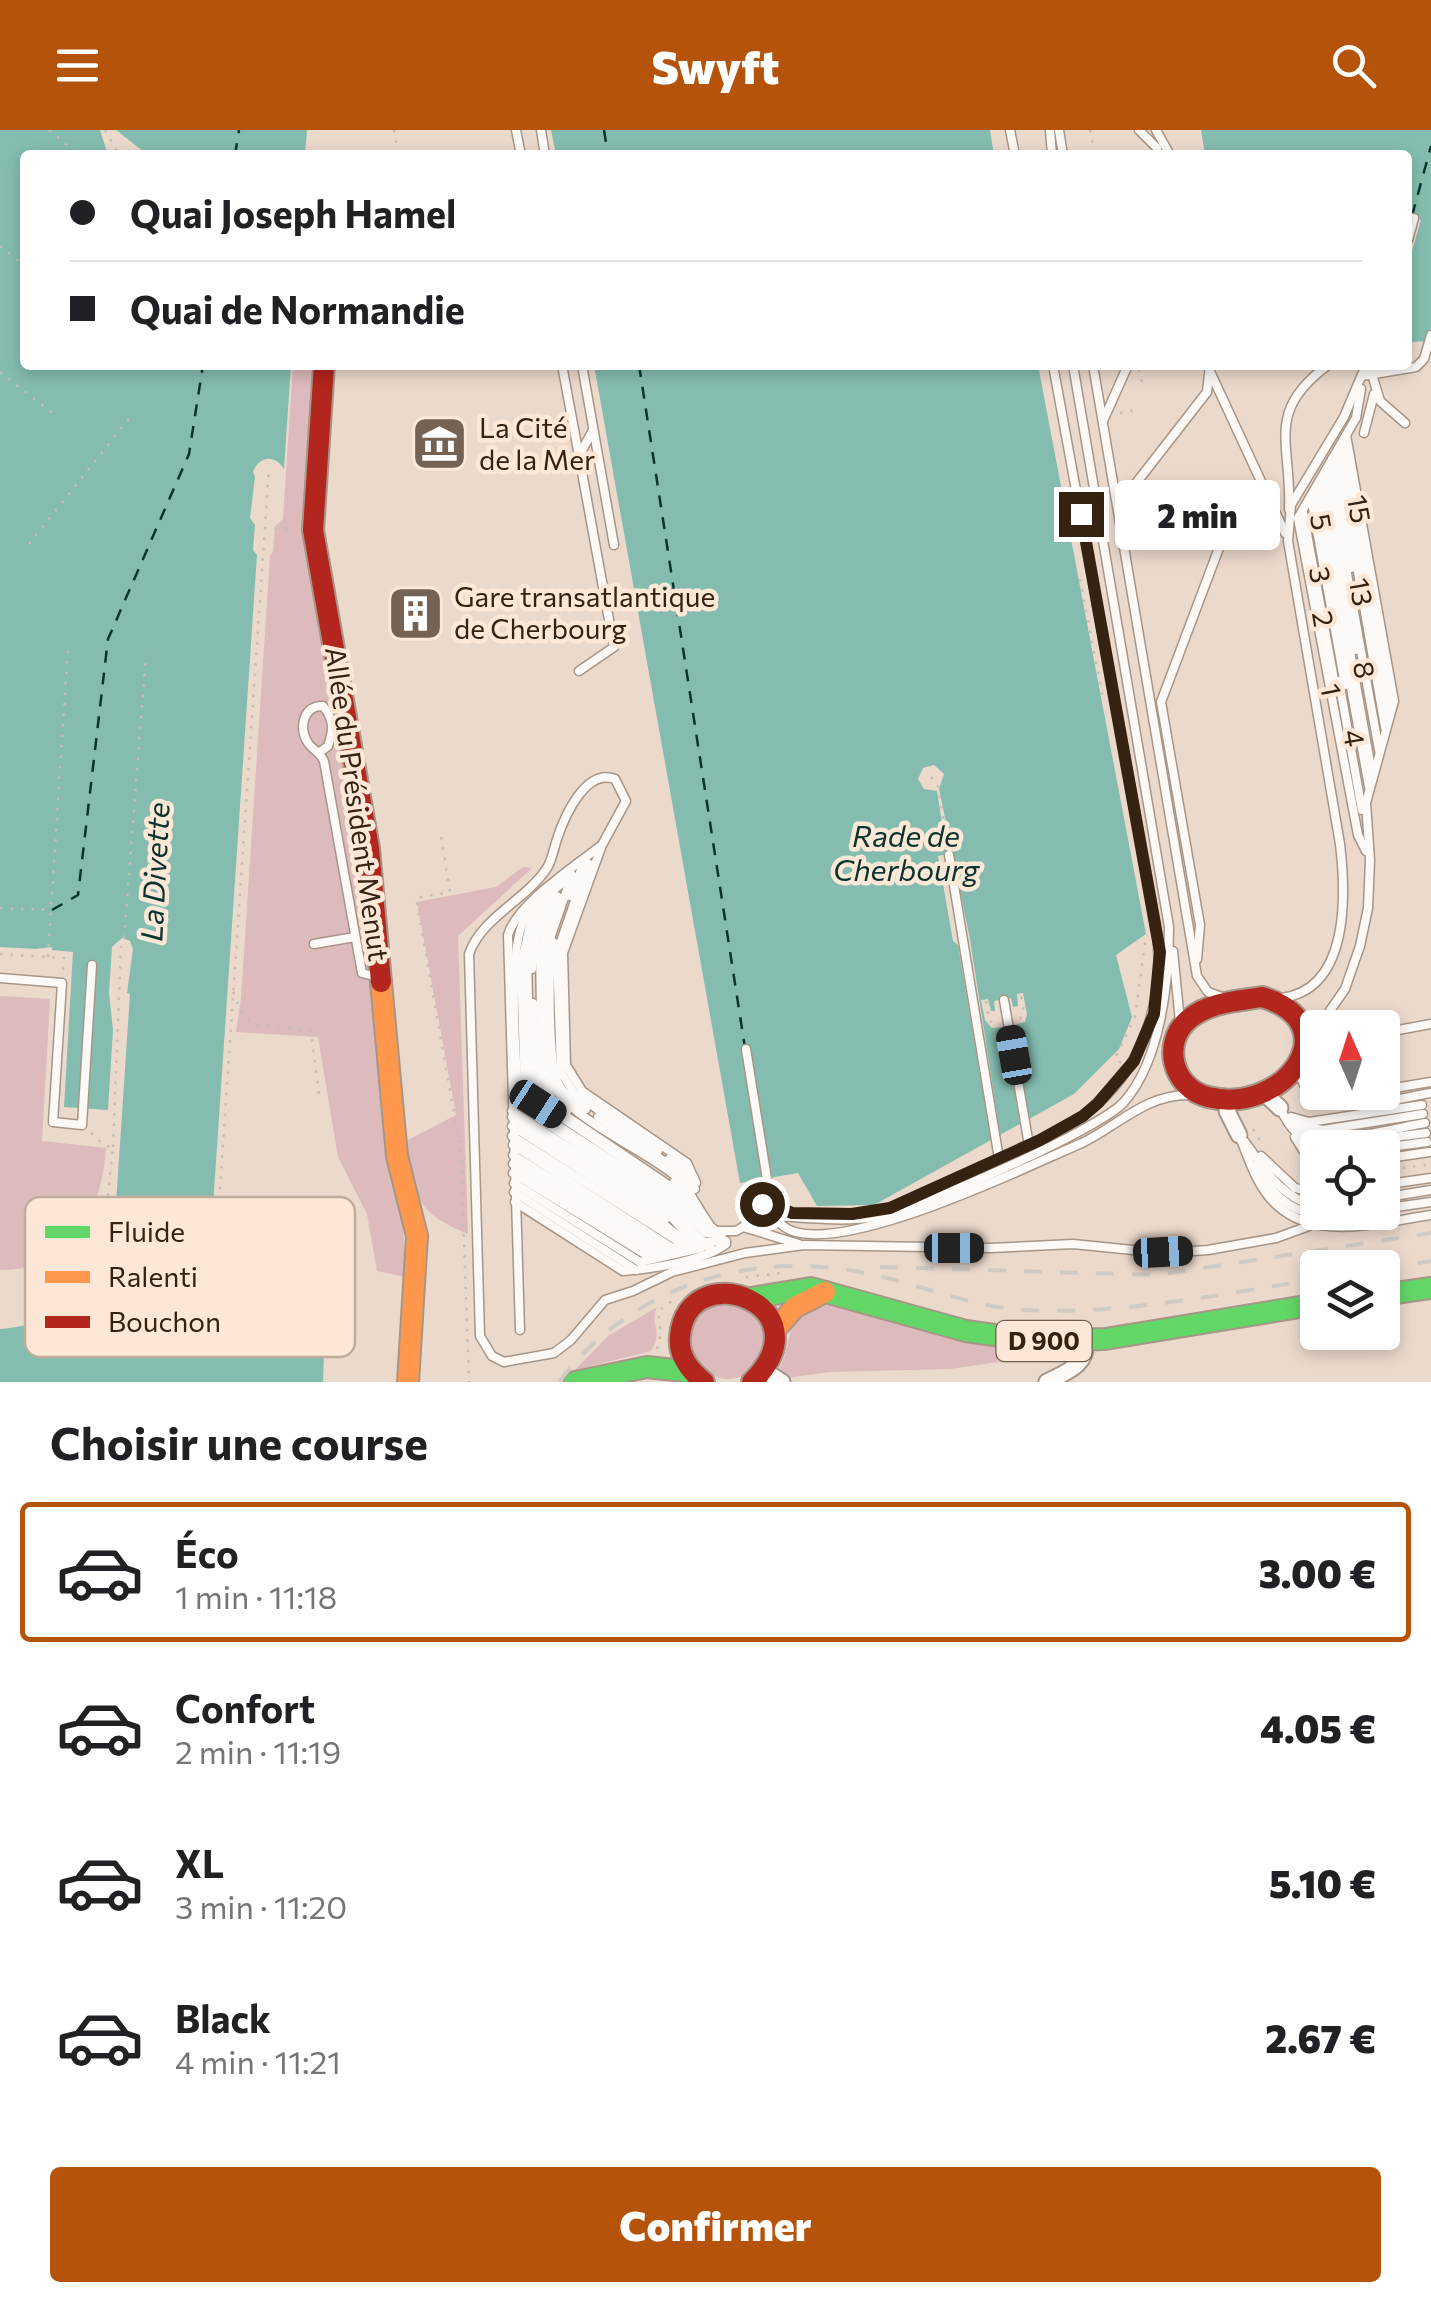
<!DOCTYPE html>
<html lang="fr">
<head>
<meta charset="utf-8">
<style>
	:root { --surface:#fff; --page:#f6f6f6; --text:#202124; --muted:#757577; --line:#e0e0e0; --accent:#b45309 }
	body { margin:0; font-family:Commissioner,sans-serif; background:var(--page); color:var(--text); height:100vh; display:flex; flex-direction:column; font-size:38px; white-space:nowrap }
	* { box-sizing:border-box; margin:0 }
	p { font-size:32px; color:var(--muted) }
	.icon { flex:none; width:55px; height:55px; fill:none; stroke:currentColor; stroke-width:2; stroke-linecap:round; stroke-linejoin:round }
	.map { position:relative; height:1252px; overflow:hidden }
	.drawer { display:flex; flex-direction:column; background:var(--surface); flex:1 }
	.drawer>* { flex:none }
	.banner { position:absolute; left:20px; top:20px; width:1392px; height:220px; border-radius:10px; box-shadow:0 5px 15px #0003; display:grid; align-content:center; height:220px; padding:0 50px; background:var(--surface) }
	.needle { width:65px; rotate:357deg }
	.tools { position:absolute; left:1300px; top:880px; display:grid; gap:20px }
	.tools a { display:grid; place-items:center; width:100px; height:100px; border-radius:10px; background:var(--surface); box-shadow:0 5px 15px #0003; font-size:50px }
	.end { position:absolute; width:45px; height:45px; margin:-22px; border:12px solid #352211; background:#fff; box-shadow:0 0 0 5px #fff }
	.from { border-radius:50% }
	.bubble { position:absolute; height:70px; border-radius:10px; background:var(--surface); box-shadow:0 5px 15px #0003; font-size:32px; font-weight:800; line-height:70px; text-align:center }
	.car { position:absolute; width:30px; height:60px; margin:-30px -15px; border-radius:12px; box-shadow:0 0 8px 2px #0007; background:linear-gradient(#222 24%,#8ab4d8 0 40%,#222 0 76%,#8ab4d8 0 86%,#222 0) }
	.banner b { display:flex; align-items:center; gap:35px; height:95px; font-size:38px }
	.banner b+b { border-top:2px solid var(--line) }
	.banner i { width:25px; height:25px; background:var(--text) }
	ul { padding:0; list-style:none }
	li { display:flex; align-items:center; gap:30px; height:140px; margin:0 20px 15px; padding:0 30px; border:5px solid transparent; border-radius:10px }
	li div { flex:1 }
	li b { display:block; font-size:38px }
	li em { font-style:normal; font-weight:800 }
	li.active { border-color:var(--accent) }
	li>.icon { width:90px; height:90px; stroke-width:1.5 }
	h2 { padding:0 50px; font-size:45px; line-height:120px }
	.action { display:flex; gap:20px; margin-top:auto; padding:20px 50px }
	.action a { flex:1; height:115px; border-radius:10px; background:var(--accent); color:#fff; font-size:40px; font-weight:800; line-height:115px; text-align:center }
	header { display:flex; justify-content:space-between; align-items:center; height:130px; padding:0 50px; background:var(--accent); color:#fff; font-size:45px; font-weight:800 }
	.map>svg:first-child { display:block }
	.green { fill:#ddbabc }
	.water { fill:#84bdaf }
	.pier { fill:#ebd9cc }
	.lines { fill:none; stroke-linecap:round; stroke-linejoin:round }
	.ferry { stroke:#0a352f; stroke-width:2.5; stroke-dasharray:12 10; stroke-linecap:butt }
	.lane-casing { stroke:#a79688; stroke-width:11 }
	.street-casing { stroke:#a79688; stroke-width:19 }
	.fast-casing { stroke:#a79688; stroke-width:24 }
	.slow-casing { stroke:#a79688; stroke-width:24 }
	.jam-casing { stroke:#a79688; stroke-width:24 }
	.path { stroke:#c5bdb7; stroke-width:2.5; stroke-dasharray:2.5 8; stroke-linecap:butt }
	.lane { stroke:#fcf9f7; stroke-width:8 }
	.street { stroke:#fcf9f7; stroke-width:15 }
	.fast { stroke:#63d668; stroke-width:20 }
	.slow { stroke:#ff974d; stroke-width:20 }
	.jam { stroke:#b3261e; stroke-width:20 }
	.rail { stroke:#d0cac5; stroke-width:4; stroke-dasharray:18 18; stroke-linecap:butt }
	.route { stroke:#352211; stroke-width:12 }
	.labels { text-anchor:middle; stroke-width:9; stroke-linejoin:round; paint-order:stroke }
	.shield { fill:#fde8d7; stroke:#715d4c; stroke-width:2.5 }
	.shield-label { font-size:25px; font-weight:bold; fill:#352211 }
	.poi-label { font-size:28px; fill:#352211; stroke:#fde8d7; text-anchor:start }
	.street-label { font-size:28px; fill:#352211; stroke:#fde8d7 }
	.water-label { font-size:30px; font-style:italic; fill:#0a352f; stroke:#fde8d7 }
	.key { fill:#fde8d7; stroke:#c1ad9c; stroke-width:2.5 }
	.key-label { font-size:28px; fill:#352211 }
</style>
</head>
<body>
<header><svg class="icon" aria-label="menu" viewBox="0 0 24 24"><path d="M4 6h16M4 12h16M4 18h16"/></svg>Swyft<svg class="icon" aria-label="search" viewBox="0 0 24 24"><circle cx="10" cy="10" r="6"/><path d="M15 15l6 6"/></svg></header>
<div class="map">
<svg width="1431" height="1252" viewBox="0 0 1431 1252">
	<rect width="100%" height="100%" fill="#ebd9cc"/>
	<!-- green -->
	<g class="green">
		<polygon points="293,235 337,235 320,242 307,390 366,739 383,969 403,1098 406,1147 377,1141 367,1084 338,1027 318,907 236,902 241,868 270,426 273,422 275,396 283,389"/>
		<path d="M523,737L532,738L458,806L468,1104C409,1079 421,1068 404,1012L456,985L417,772L496,757Z"/>
		<path d="M0,866L50,869L42,1011L106,1018C102,1081 71,1141 0,1140Z"/>
		<circle cx="728" cy="1211" r="38"/>
		<path d="M832,1175L1066,1219L1070,1222L950,1239L830,1242L786,1248L777,1243C797,1211 778,1179 832,1175Z"/>
		<path d="M657,1177C649,1193 664,1202 651,1221L575,1240L608,1206Z"/>
	</g>
	<!-- water -->
	<g class="water">
		<path d="M0,0H100L108,25H25V235H291L284,339C275,325 260,325 253,342L255,347L250,388L255,395L253,420L257,425L204,1209L212,1216L217,1211L226,1102L304,1109L298,1138L329,1146L338,1111L349,1112L346,1221H324L323,1252H0V1199C58,1195 100,1161 114,1104L130,864L127,863L133,819L130,811L122,808L112,817L109,863L113,900L108,980L64,977L73,822L52,820V817L36,819L0,817Z"/>
		<polygon points="116,0 307,0 305,25 148,25"/>
		<polygon points="551,0 990,0 994,25 556,25"/>
		<polygon points="1201,0 1431,0 1431,219 1422,211 1408,213 1408,135 1421,90 1408,86 1408,25 1205,25"/>
		<polygon points="594,235 1038,235 1146,804 1116,825 1132,887 1119,919 1074,964 874,1075 817,1076 798,1043 740,1053"/>
	</g>
	<!-- pier -->
	<g class="pier">
		<polygon points="934,635 944,644 939,659 970,809 1000,1004 991,1009 958,815 953,811 938,726 947,724 937,661 924,659 918,649 923,638"/>
		<polygon points="1023,863 1027,884 1025,892 1014,895 1029,988 1020,993 1003,897 992,898 985,890 981,870 988,869 991,881 995,881 994,871 1011,868 1013,877 1018,876 1017,864"/>
	</g>
	<g class="lines">
		<!-- ferry -->
		<g class="ferry">
			<polyline points="604,0 608,25"/>
			<polyline points="235,25 239,0"/>
			<polyline points="1412,86 1431,16"/>
			<polyline points="639,235 745,918"/>
			<polyline points="52,780 78,765 108,509 189,324 203,235"/>
		</g>
		<defs>
			<g id="lane">
				<polyline points="516,0 521,25"/>
				<polyline points="541,0 545,25"/>
				<polyline points="1010,0 1015,25"/>
				<polyline points="1050,0 1052,25"/>
				<polyline points="1059,0 1063,25"/>
				<polyline points="1139,0 1157,18 1158,25"/>
				<polyline points="1156,0 1170,25"/>
				<polyline points="1408,110 1414,88"/>
				<polyline points="562,235 579,326"/>
				<polyline points="582,235 614,415"/>
				<polyline points="1093,235 1197,846 1208,862 1222,867"/>
				<polyline points="1207,235 1285,403"/>
				<polyline points="1371,241 1380,271 1405,293"/>
				<polyline points="1362,246 1416,237 1424,229 1431,205"/>
				<polyline points="1361,259 1356,288 1298,388 1358,705 1366,721"/>
				<polyline points="1103,291 1128,235"/>
				<polyline points="1364,303 1374,264"/>
				<polyline points="1341,315 1389,582"/>
				<polyline points="1337,322 1385,597"/>
				<polyline points="1332,329 1351,438"/>
				<polyline points="1328,339 1379,620"/>
				<polyline points="1324,346 1355,520"/>
				<polyline points="1320,353 1372,644"/>
				<polyline points="1315,360 1369,657"/>
				<polyline points="1311,367 1345,555"/>
				<polyline points="1123,370 1207,262 1209,244"/>
				<path d="M1289,379C1292,314 1264,282 1328,235"/>
				<polyline points="1303,382 1336,560"/>
				<polyline points="579,541 614,517 579,326 593,300"/>
				<polyline points="1339,551 1362,680"/>
				<path d="M320,622L328,616C334,600 334,589 323,576C304,575 298,597 308,613C313,620 320,622 324,631L362,843L377,847"/>
				<polyline points="949,725 999,1029"/>
				<polyline points="588,733 557,823 561,942 574,963 658,1021"/>
				<path d="M572,745C558,758 536,771 526,787C506,815 516,936 519,973L522,977L664,1072L704,1112L726,1111"/>
				<path d="M571,748L546,820L548,943C558,985 639,1016 673,1044C690,1059 696,1076 709,1094"/>
				<polyline points="557,766 540,821 542,946 552,969 567,981"/>
				<polyline points="570,766 584,733"/>
				<polyline points="543,771 530,810 527,827 530,956 534,969 666,1057 702,1091 717,1101 736,1101 743,1097 799,1114"/>
				<polyline points="533,782 521,835 525,961 529,975 537,982"/>
				<path d="M553,812C548,834 548,934 558,953C563,964 575,973 586,979"/>
				<polyline points="314,814 355,807"/>
				<polyline points="1173,821 1180,892"/>
				<polyline points="1197,829 1200,795 1161,572 1222,410"/>
				<polyline points="532,839 535,811 551,766"/>
				<polyline points="0,848 62,853 53,992 82,995 92,835"/>
				<path d="M1281,868C1350,860 1346,764 1340,714L1288,411L1291,375L1344,287L1366,235"/>
				<polyline points="1004,870 1029,1015"/>
				<polyline points="533,873 536,952 544,971 673,1058"/>
				<polyline points="1382,903 1431,894"/>
				<polyline points="1309,911 1345,859 1360,816 1368,778 1370,730 1366,673 1394,571 1346,305"/>
				<path d="M746,919L771,1074C774,1081 776,1090 782,1095C827,1135 1030,1035 1082,1013C1119,995 1146,964 1190,965"/>
				<path d="M1299,941C1310,996 1392,969 1431,963"/>
				<polyline points="1382,960 1431,952"/>
				<path d="M1280,978C1290,999 1300,1011 1323,1016L1426,1003"/>
				<polyline points="512,981 663,1078 698,1116 710,1116"/>
				<polyline points="512,987 666,1089"/>
				<polyline points="598,987 670,1035 695,1059"/>
				<polyline points="1291,987 1309,992 1422,975"/>
				<path d="M1292,991C1317,1022 1389,999 1425,993"/>
				<polyline points="557,995 668,1066 706,1103 722,1105"/>
				<polyline points="512,996 658,1090 691,1116"/>
				<polyline points="1300,996 1323,1000 1423,984"/>
				<path d="M1239,1005C1245,1019 1250,1035 1257,1048C1292,1119 1369,1094 1431,1085"/>
				<polyline points="512,1006 689,1118"/>
				<polyline points="1295,1007 1303,1020 1318,1030"/>
				<path d="M1245,1012C1264,1038 1283,1071 1318,1076"/>
				<polyline points="513,1015 671,1117 683,1120"/>
				<polyline points="1382,1018 1427,1012"/>
				<polyline points="513,1025 662,1118 673,1122"/>
				<polyline points="1261,1026 1295,1058 1318,1063"/>
				<polyline points="669,1029 694,1048"/>
				<polyline points="1382,1029 1429,1022"/>
				<polyline points="513,1034 653,1121 664,1124"/>
				<path d="M1256,1035C1280,1081 1307,1090 1356,1082"/>
				<polyline points="513,1043 645,1124 659,1126"/>
				<polyline points="674,1052 694,1080"/>
				<polyline points="514,1053 640,1132 701,1118"/>
				<path d="M696,1053L687,1033L582,961L566,935L563,823L602,715L626,671L615,649C586,638 565,685 557,709C554,718 552,730 547,738C526,770 482,787 469,824L480,1206L492,1226L504,1232L554,1223L571,1210L605,1170L633,1161L672,1142L745,1123L804,1115L991,1118L1073,1114L1163,1123L1208,1120L1276,1108L1309,1096"/>
				<polyline points="1382,1055 1431,1048"/>
				<polyline points="514,1062 636,1140"/>
				<polyline points="1382,1068 1431,1060"/>
				<path d="M515,1072L623,1141C651,1139 704,1131 726,1114"/>
				<polyline points="771,1074 790,1083"/>
				<polyline points="1382,1079 1431,1072"/>
				<path d="M859,1084C901,1080 937,1058 974,1041C1011,1024 1050,1008 1083,985C1145,942 1166,866 1156,795L1053,235"/>
				<path d="M776,1086C808,1088 843,1092 876,1087C915,1081 1099,1000 1124,972C1161,930 1169,851 1169,797L1073,235"/>
				<polyline points="743,1097 763,1073 767,1059"/>
				<path d="M520,1200L508,805C518,773 573,738 599,717"/>
			</g>
			<g id="street">
				<polyline points="1264,963 1280,978"/>
				<polyline points="1232,969 1227,981 1239,1005"/>
				<polyline points="765,1241 782,1252"/>
				<path d="M1047,1252C1066,1242 1089,1235 1085,1210"/>
			</g>
			<g id="fast">
				<polyline points="1382,1165 1431,1158"/>
				<polyline points="751,1168 811,1158 966,1201 1036,1211 1105,1209 1318,1174"/>
				<polyline points="575,1252 647,1237 692,1242"/>
			</g>
			<g id="slow">
				<polyline points="381,852 397,1026 417,1106 408,1252"/>
				<polyline points="775,1200 795,1177 825,1162"/>
			</g>
			<g id="jam">
				<polyline points="324,235 313,400 369,718 381,852"/>
				<path d="M1262,867C1351,894 1285,986 1208,967C1172,958 1161,912 1189,889C1210,872 1237,871 1262,867Z"/>
				<path d="M704,1252C689,1240 678,1226 680,1206C688,1123 829,1175 752,1252"/>
			</g>
		</defs>
		<!-- lane casing -->
		<use href="#lane" class="lane-casing"/>
		<!-- street casing -->
		<use href="#street" class="street-casing"/>
		<!-- fast casing -->
		<use href="#fast" class="fast-casing"/>
		<!-- slow casing -->
		<use href="#slow" class="slow-casing"/>
		<!-- jam casing -->
		<use href="#jam" class="jam-casing"/>
		<!-- path -->
		<g class="path">
			<polyline points="49,0 79,25"/>
			<polyline points="105,0 118,23"/>
			<polyline points="394,0 398,25"/>
			<polyline points="1090,0 1095,25"/>
			<polyline points="0,116 25,136"/>
			<polyline points="1139,239 1142,252"/>
			<polyline points="0,242 55,285"/>
			<polyline points="1120,283 1136,280"/>
			<polyline points="264,398 296,399"/>
			<polyline points="29,414 131,286"/>
			<polyline points="1080,449 1103,568"/>
			<polyline points="931,647 938,656 947,714"/>
			<polyline points="441,707 450,762 416,768 461,1023 469,1252"/>
			<polyline points="0,778 52,780"/>
			<polyline points="124,808 146,525"/>
			<polyline points="0,824 64,828 63,843"/>
			<polyline points="48,827 68,517"/>
			<polyline points="233,862 243,886 255,894 311,901 319,964"/>
			<polyline points="986,871 989,891 997,893"/>
			<polyline points="1020,889 1024,882 1021,866"/>
			<polyline points="1121,933 1115,928 1135,887 1146,805"/>
			<polyline points="1253,999 1264,1017"/>
			<polyline points="91,1003 105,1016 113,1017 106,1083"/>
			<polyline points="113,1017 121,816"/>
			<polyline points="1382,1041 1431,1034"/>
			<polyline points="746,1147 783,1143"/>
			<polyline points="210,1206 269,337"/>
			<polyline points="657,1219 661,1204 658,1181 676,1168"/>
		</g>
		<!-- lane -->
		<use href="#lane" class="lane"/>
		<!-- street -->
		<use href="#street" class="street"/>
		<!-- fast -->
		<use href="#fast" class="fast"/>
		<!-- slow -->
		<use href="#slow" class="slow"/>
		<!-- jam -->
		<use href="#jam" class="jam"/>
		<!-- rail -->
		<g class="rail">
			<polyline points="880,1137 1158,1145 1431,1103"/>
			<polyline points="1382,1139 1431,1131"/>
			<path d="M559,1252C632,1155 753,1118 870,1144C922,1155 971,1177 1024,1180C1123,1185 1221,1164 1318,1149"/>
		</g>
	</g>
	<g class="lines">
		<!-- route -->
		<polyline class="route" points="762,1074 768,1054 772,1074 792,1083 852,1084 890,1078 1040,1010 1083,986 1098,973 1134,931 1154,884 1160,822 1081,384"/>
	</g>
	<!-- icons -->
	<defs>
		<symbol id="museum-square" viewBox="-11 -11 22 22"><rect x="-9" y="-9" width="18" height="18" rx="4" fill="#756252" stroke="#fde8d7"/><path d="M0-6L6-3V-2H-6V-3ZM-5-1h2V3h-2ZM-1-1h2V3h-2ZM3-1h2V3H3ZM-6 4H6V6H-6Z" fill="#fff"/></symbol>
		<symbol id="building-square" viewBox="-11 -11 22 22"><rect x="-9" y="-9" width="18" height="18" rx="4" fill="#756252" stroke="#fde8d7"/><path d="M-4-6H4V6H1V3H-1V6H-4ZM-2.5-4.3h1.7v1.8h-1.7ZM.8-4.3h1.7v1.8H.8ZM-2.5-1h1.7V.8h-1.7ZM.8-1h1.7V.8H.8Z" fill="#fff"/></symbol>
	</defs>
	<g fill-rule="evenodd">
		<use href="#museum-square" x="408" y="282" width="63" height="63"/>
		<use href="#building-square" x="384" y="452" width="63" height="63"/>
	</g>
	<g class="labels">
		<!-- shield labels -->
		<rect class="shield" x="996.5" y="1191" width="95" height="40" rx="8"/>
		<g class="shield-label">
			<text x="1044" y="1220">D 900</text>
		</g>
		<!-- poi labels -->
		<g class="poi-label">
			<text x="479" y="308">La Cité<tspan x="479" dy="32">de la Mer</tspan></text>
			<text x="454" y="477">Gare transatlantique<tspan x="454" dy="32">de Cherbourg</tspan></text>
		</g>
		<!-- street labels -->
		<g class="street-label">
			<text transform="translate(1359 379) rotate(80)" y="10">15</text>
			<text transform="translate(1321 392) rotate(80)" y="10">5</text>
			<text transform="translate(1320 445) rotate(80)" y="10">3</text>
			<text transform="translate(1361 462) rotate(80)" y="10">13</text>
			<text transform="translate(1323 489) rotate(80)" y="10">2</text>
			<text transform="translate(1364 540) rotate(80)" y="10">8</text>
			<text transform="translate(1331 560) rotate(79)" y="10">1</text>
			<text transform="translate(1354 608) rotate(80)" y="10">4</text>
			<text transform="translate(357 674) rotate(82)" y="10">Allée du Président Menut</text>
		</g>
		<!-- water labels -->
		<g class="water-label">
			<text x="906" y="717">Rade de<tspan x="906" dy="34">Cherbourg</tspan></text>
			<text transform="translate(156 742) rotate(-87)" y="10">La Divette</text>
		</g>
	</g>
	<!-- legend -->
	<rect x="25" y="1067" width="330" height="160" rx="15" class="key"/>
	<rect x="45" y="1096" width="45" height="12" fill="#63d668"/>
	<rect x="45" y="1141" width="45" height="12" fill="#ff974d"/>
	<rect x="45" y="1186" width="45" height="12" fill="#b3261e"/>
	<g class="key-label">
		<text x="108" y="1112">Fluide</text>
		<text x="108" y="1157">Ralenti</text>
		<text x="108" y="1202">Bouchon</text>
	</g>
</svg>
<div class="tools">
<a><svg class="needle" viewBox="-14 -14 28 28"><path d="M0-13l5 13h-10z" fill="#e53935"/><path d="M0 13l5-13h-10z" fill="#757577"/></svg></a>
<a><svg class="icon" aria-label="locate" viewBox="0 0 24 24"><circle cx="12" cy="12" r="6"/><path d="M12 2v4M12 18v4M2 12h4M18 12h4"/></svg></a>
<a><svg class="icon" aria-label="layers" viewBox="0 0 24 24"><path d="M12 4l9 5-9 5-9-5zM3 14l9 5 9-5"/></svg></a>
</div>
<i class="end from" style="left:762px;top:1074px"></i>
<i class="end" style="left:1081px;top:384px"></i>
<div class="bubble" style="left:1115px;top:350px;width:165px">2 min</div>
<i class="car" style="left:1014px;top:925px;rotate:350deg"></i>
<i class="car" style="left:538px;top:974px;rotate:123deg"></i>
<i class="car" style="left:954px;top:1118px;rotate:90deg"></i>
<i class="car" style="left:1163px;top:1122px;rotate:87deg"></i>
<div class="banner">
<b><i class="from"></i>Quai Joseph Hamel</b>
<b><i></i>Quai de Normandie</b>
</div>
</div>
<section class="drawer">
<h2>Choisir une course</h2>
<ul>
<li class="active"><svg class="icon" aria-label="car" viewBox="0 0 24 24"><path d="M5 17H2v-5l4-1 3-4h7l3 4 3 1v5h-3M9 17h6M6 11h13"/><circle cx="7" cy="17" r="2"/><circle cx="17" cy="17" r="2"/></svg><div><b>Éco</b><p>1 min · 11:18</p></div><em>3.00 €</em></li>
<li><svg class="icon" aria-label="car" viewBox="0 0 24 24"><path d="M5 17H2v-5l4-1 3-4h7l3 4 3 1v5h-3M9 17h6M6 11h13"/><circle cx="7" cy="17" r="2"/><circle cx="17" cy="17" r="2"/></svg><div><b>Confort</b><p>2 min · 11:19</p></div><em>4.05 €</em></li>
<li><svg class="icon" aria-label="car" viewBox="0 0 24 24"><path d="M5 17H2v-5l4-1 3-4h7l3 4 3 1v5h-3M9 17h6M6 11h13"/><circle cx="7" cy="17" r="2"/><circle cx="17" cy="17" r="2"/></svg><div><b>XL</b><p>3 min · 11:20</p></div><em>5.10 €</em></li>
<li><svg class="icon" aria-label="car" viewBox="0 0 24 24"><path d="M5 17H2v-5l4-1 3-4h7l3 4 3 1v5h-3M9 17h6M6 11h13"/><circle cx="7" cy="17" r="2"/><circle cx="17" cy="17" r="2"/></svg><div><b>Black</b><p>4 min · 11:21</p></div><em>2.67 €</em></li>
</ul>
<div class="action"><a>Confirmer</a></div>
</section>
</body>
</html>
